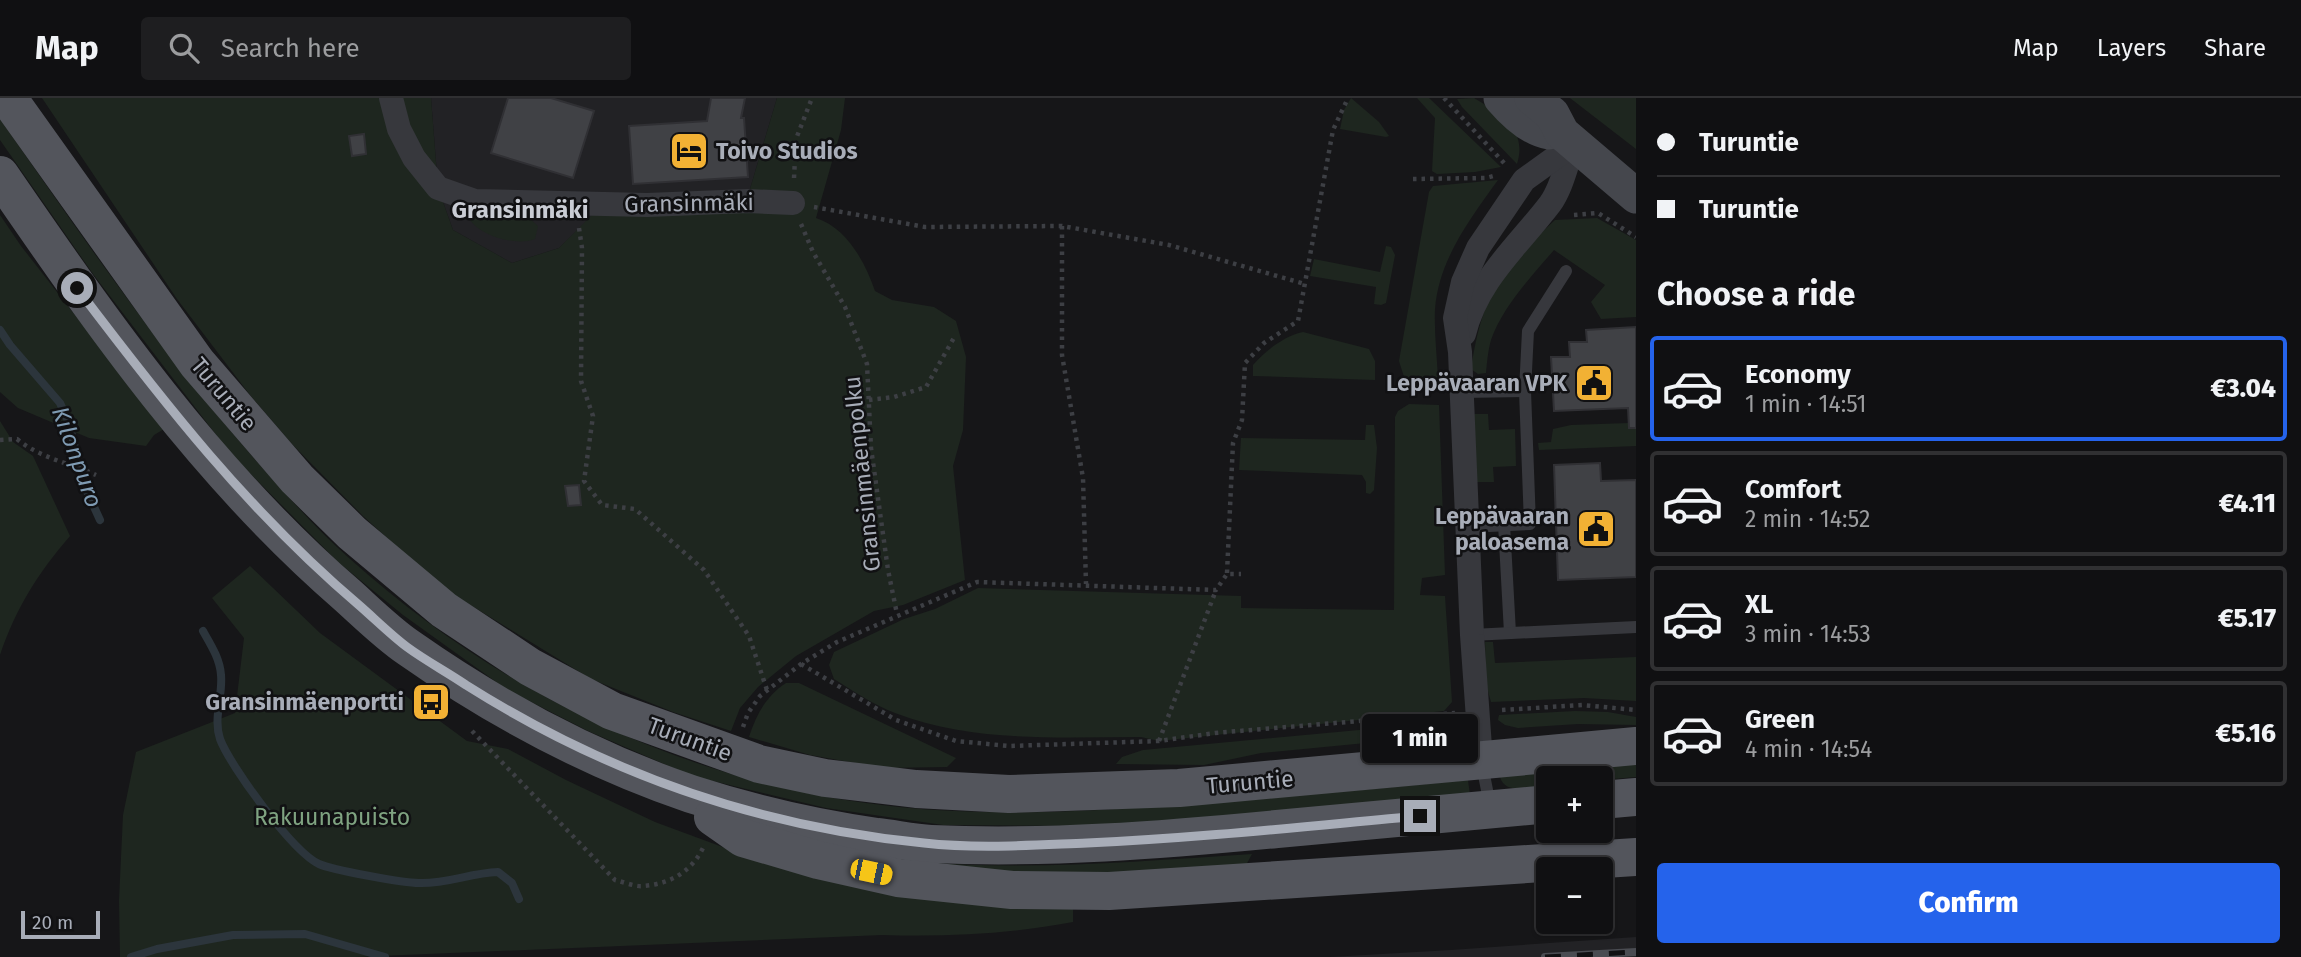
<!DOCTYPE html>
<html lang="en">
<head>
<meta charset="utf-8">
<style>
	:root { --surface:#101012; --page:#1e1e20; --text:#f1f3f6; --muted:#9c9d9f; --line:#303032; --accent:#2563eb }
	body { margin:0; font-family:"Fira Sans",sans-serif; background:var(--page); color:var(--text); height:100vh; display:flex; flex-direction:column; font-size:26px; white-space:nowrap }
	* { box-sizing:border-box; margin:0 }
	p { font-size:23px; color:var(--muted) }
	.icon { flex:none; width:38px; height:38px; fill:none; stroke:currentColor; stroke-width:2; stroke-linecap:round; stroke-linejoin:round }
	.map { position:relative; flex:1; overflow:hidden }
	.details { display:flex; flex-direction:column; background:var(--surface); width:665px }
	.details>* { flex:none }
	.banner { display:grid; align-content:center; height:154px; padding:0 21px; background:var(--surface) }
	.buttons { position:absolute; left:1536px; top:668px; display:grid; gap:14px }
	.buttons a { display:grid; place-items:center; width:77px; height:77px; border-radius:7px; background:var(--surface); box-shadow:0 2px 5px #0004,0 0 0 2px var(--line); font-size:35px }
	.scale { position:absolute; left:21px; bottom:18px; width:79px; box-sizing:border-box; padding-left:7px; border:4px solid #a8adb8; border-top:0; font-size:19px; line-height:24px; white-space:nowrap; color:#a8adb8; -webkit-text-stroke:5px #111113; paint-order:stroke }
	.end { position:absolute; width:32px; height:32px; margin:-16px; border:9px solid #a8adb8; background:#111; box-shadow:0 0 0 4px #111 }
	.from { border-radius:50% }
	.bubble { position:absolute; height:49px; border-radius:7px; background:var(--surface); box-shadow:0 2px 5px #0004,0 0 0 2px var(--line); font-size:23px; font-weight:800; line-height:49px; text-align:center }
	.car { position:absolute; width:21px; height:42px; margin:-21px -10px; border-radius:9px; box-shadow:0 0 5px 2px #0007; background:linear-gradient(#f5c518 24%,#345 0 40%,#f5c518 0 76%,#345 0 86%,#f5c518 0) }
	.banner b { display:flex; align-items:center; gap:24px; height:66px; font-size:26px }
	.banner b+b { border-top:2px solid var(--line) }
	.banner i { width:18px; height:18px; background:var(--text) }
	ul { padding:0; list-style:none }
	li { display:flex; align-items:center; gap:21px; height:105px; margin:0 14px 10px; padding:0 7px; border:4px solid var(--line); border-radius:7px }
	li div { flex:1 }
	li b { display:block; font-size:26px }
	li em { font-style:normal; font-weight:800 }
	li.on { border-color:var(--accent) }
	li>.icon { width:63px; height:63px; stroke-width:1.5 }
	h2 { padding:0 21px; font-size:32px; line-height:84px }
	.action { display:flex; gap:14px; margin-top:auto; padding:14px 21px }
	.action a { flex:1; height:80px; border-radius:7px; background:var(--accent); color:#fff; font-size:28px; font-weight:800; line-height:80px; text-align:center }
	header { display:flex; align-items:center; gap:42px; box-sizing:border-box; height:98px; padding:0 35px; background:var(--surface); border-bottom:2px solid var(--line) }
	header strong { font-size:33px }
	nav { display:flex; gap:38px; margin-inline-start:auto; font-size:24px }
	.search { width:490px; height:63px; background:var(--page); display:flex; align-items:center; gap:18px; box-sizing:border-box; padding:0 24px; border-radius:7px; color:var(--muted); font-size:26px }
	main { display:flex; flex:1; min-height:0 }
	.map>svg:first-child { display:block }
	.built { fill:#222225 }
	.green { fill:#1e261f }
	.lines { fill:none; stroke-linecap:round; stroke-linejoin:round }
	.stream { stroke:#2c353c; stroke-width:8 }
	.building { fill:#404145; stroke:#303034; stroke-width:2 }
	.path { stroke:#3d3f44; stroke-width:4.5; stroke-dasharray:3.5 5; stroke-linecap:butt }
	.lane { stroke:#37383d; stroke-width:12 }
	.street { stroke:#37383d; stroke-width:24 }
	.secondary { stroke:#45474d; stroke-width:35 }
	.primary { stroke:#53555c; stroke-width:38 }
	.rail-casing { stroke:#4a4c52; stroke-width:8 }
	.rail { stroke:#111113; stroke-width:5; stroke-dasharray:16; stroke-linecap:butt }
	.route { stroke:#a8adb8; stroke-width:9 }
	.labels { text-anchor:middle; stroke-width:5; stroke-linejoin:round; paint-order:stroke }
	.poi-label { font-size:23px; font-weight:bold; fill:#a8adb8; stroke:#111113; text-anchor:end }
	.street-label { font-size:23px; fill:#a8adb8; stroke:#111113 }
	.park-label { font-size:23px; fill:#7fa381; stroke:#111113 }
	.neighbourhood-label { font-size:24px; font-weight:bold; fill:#c9ccd4; stroke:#111113 }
	.water-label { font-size:24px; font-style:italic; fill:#7f9bb3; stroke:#111113 }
</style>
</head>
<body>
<header>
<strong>Map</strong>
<div class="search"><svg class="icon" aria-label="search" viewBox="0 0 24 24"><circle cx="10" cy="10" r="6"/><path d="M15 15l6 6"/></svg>Search here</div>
<nav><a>Map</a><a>Layers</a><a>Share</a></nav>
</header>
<main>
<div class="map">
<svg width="1636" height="859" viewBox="0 0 1636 859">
	<rect width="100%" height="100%" fill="#161618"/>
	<!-- built -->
	<g class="built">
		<polygon points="431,0 777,0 750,91 595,115 559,150 512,165 453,132 438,90"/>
		<polygon points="1636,839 1636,859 1330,859 1451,852"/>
	</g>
	<!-- green -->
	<g class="green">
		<path d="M42,0H431L438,90L453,132L512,165L559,150L594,115L750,91L777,0H845L841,32L816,120C847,130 865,164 875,193L892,202L934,209L956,223L966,259L963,332L953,368L965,482L903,507L874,513L796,558L758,589L740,610L731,633L673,614L591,581L441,489L363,418L292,346L250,297L177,201Z"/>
		<polygon points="1351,0 1379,24 1389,38 1386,39 1340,31 1344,12"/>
		<polygon points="1417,0 1429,0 1501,69 1475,74 1437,76 1432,73 1435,20"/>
		<path d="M1474,0C1500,16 1528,31 1517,66L1462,9L1457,1Z"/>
		<polygon points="1570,0 1636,0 1636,51"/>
		<path d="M0,21C81,137 159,251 252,358C283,393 314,429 349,460C501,597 695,689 899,709C1007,720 1116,712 1224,703C1305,697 1387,690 1468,682L1470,697L1230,720L1083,728L943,727L826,710L692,678L588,633L506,591L403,517L338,464L230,355L93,176L0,42Z"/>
		<path d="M1498,82C1470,121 1439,161 1435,211C1434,234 1437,258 1438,281L1411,284L1405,282L1399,263L1429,94L1433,88Z"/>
		<path d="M470,111L529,120L538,128L535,141C515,149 474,137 466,115Z"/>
		<polygon points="0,117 21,148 164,331 154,337 146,348 89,340 18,310 0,294"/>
		<path d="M1597,120L1636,142V219L1601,221L1591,204L1605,187L1554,152C1531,179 1503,208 1491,242C1488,252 1487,265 1486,275L1478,276L1471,271C1476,237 1486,195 1508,168C1521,151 1540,137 1555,122Z"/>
		<polygon points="1386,148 1391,149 1395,157 1386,205 1381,207 1374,206 1376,189 1310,178 1314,161 1380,174"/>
		<path d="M1303,234L1369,251L1375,263V282L1253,278V267C1265,253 1284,238 1303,234Z"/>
		<path d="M1409,306L1439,307L1445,477L1422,480L1420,497L1445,498L1452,604L1444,613L1159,643L1141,639C1058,639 973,645 895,615C874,607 853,593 834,581L829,567L834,554L904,521L935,511L978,490L1241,498V510L1394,512L1395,319L1398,313Z"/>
		<polygon points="1474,316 1488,316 1489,332 1515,331 1516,368 1493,369 1494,384 1476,384"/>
		<path d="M0,323L13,344L33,358L70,438C38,475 16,510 0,557Z"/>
		<polygon points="1629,325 1636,330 1636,348 1539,352 1538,345 1551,344 1553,331 1571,327"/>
		<polygon points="1366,327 1374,327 1377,350 1374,392 1370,396 1366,395 1366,384 1362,377 1239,372 1241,340 1365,342"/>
		<path d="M250,468L320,535L467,643L508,651L566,682L655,724L728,751L1073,799V824C1008,836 947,839 882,837L356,859H120L119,802L123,717L136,654L235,615L244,540L212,500Z"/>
		<polygon points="1485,544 1493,544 1495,565 1636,559 1636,603 1584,600 1491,604 1486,586"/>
		<path d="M786,585H799L956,660L947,669L883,670L810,657L749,639C756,617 766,598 786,585Z"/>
		<polygon points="1575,613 1608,614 1636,619 1636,627 1578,626 1518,630 1505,627 1498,622 1499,617"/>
		<polygon points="1456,623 1447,632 1428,639 1261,655 1204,667 1116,666 1122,659 1143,652"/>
		<path d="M1636,666V679L1601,682L1549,681V687C1534,689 1505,698 1500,679Z"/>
		<path d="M1252,756L1245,769L1075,784L922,764C1032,773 1142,763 1252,756Z"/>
	</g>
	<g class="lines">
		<!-- stream -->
		<g class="stream">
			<polyline points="0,232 10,247 60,305 69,325 84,387 100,422"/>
			<path d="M203,533C211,547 220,561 221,577C223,598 213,620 220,641C230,668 293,754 319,766C332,772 404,785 419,785C447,786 470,775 498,774L512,785L519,801"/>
			<polyline points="131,859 157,851 233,837 305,836 385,859"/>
		</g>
	</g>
	<!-- building -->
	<g class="building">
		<polygon points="508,0 551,0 594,13 573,80 491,55"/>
		<polygon points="711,0 745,0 741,20 744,20 748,79 633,86 629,28 707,23"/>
		<polygon points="364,36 366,56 352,58 349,38"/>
		<polygon points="1636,229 1636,330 1629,330 1628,310 1554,313 1551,259 1570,259 1569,244 1587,244 1586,232"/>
		<polygon points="1600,365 1601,383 1636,382 1636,479 1558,482 1554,367"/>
		<polygon points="579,387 581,407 568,408 565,388"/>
	</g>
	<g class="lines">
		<!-- path -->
		<g class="path">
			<polyline points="1444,0 1505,66"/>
			<polyline points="794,80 796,41 812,0"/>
			<polyline points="1413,81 1486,80 1497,77"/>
			<polyline points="814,109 925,129 1062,128 1169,147 1305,186"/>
			<polyline points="1574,117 1598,115 1636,139"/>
			<polyline points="801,126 813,154 845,209 867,266 871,350 888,472 897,516"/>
			<polyline points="1062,128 1062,257 1083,380 1086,486"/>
			<polyline points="579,130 582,150 581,283 593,318 584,383 602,407 635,411 704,472 749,538 767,592"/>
			<polyline points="869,302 894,299 926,289 955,238"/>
			<path d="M0,342L17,341C40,360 69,365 96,377"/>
			<polyline points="1227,475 1233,345 1242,322 1245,265 1264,245 1298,223 1333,32 1348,0"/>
			<polyline points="801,566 896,622 956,643 1009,648 1159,643 1215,635 1455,615"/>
			<polyline points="1502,612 1582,607 1636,612"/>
			<polyline points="743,629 748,615 760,598 801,566 837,544 977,484 1216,492 1227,476 1241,476"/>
			<path d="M472,633L615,782C624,784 635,789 643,788C670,786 691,774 703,750"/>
			<polyline points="1159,643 1216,492"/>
		</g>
		<!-- lane -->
		<g class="lane">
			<polyline points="1461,294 1525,293"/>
			<polyline points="1504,426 1510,535"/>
			<polyline points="1468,429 1530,426 1525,293 1528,233 1566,173"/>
			<polyline points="1472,537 1636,529"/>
			<polyline points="1482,667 1490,707"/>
		</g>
		<!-- street -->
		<g class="street">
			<polyline points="391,0 399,31 414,60 438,90 475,103 647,107 748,103 793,105"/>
			<path d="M1464,236C1477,182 1518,148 1550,106C1562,90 1567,64 1574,46"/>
			<polyline points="1481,663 1472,537 1460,254 1455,220 1463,184 1478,150 1524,82 1574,46"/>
		</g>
		<!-- secondary -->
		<g class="secondary">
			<path d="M1501,0C1513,14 1530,31 1549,34"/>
			<polyline points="1532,0 1552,16 1562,35 1636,98"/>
		</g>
		<!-- primary -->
		<g class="primary">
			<polyline points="8,0 197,265 297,381 352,435 444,512 530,569 612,613 759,666 825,680 916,691 1009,696 1179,690 1636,648"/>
			<path d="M0,77C103,227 208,377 347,497C367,515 387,535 409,550C496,611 591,662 691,696C753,716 813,730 877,739C895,741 913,745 931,746C1047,751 1162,742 1277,731C1367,723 1458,715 1549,706"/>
			<polyline points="1601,702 1636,699"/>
			<polyline points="713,719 743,740 818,762 898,780 1012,792 1109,793 1636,759"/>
		</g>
		<defs>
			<polyline id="rail" points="1545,859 1636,854"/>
		</defs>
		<!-- rail casing -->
		<use href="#rail" class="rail-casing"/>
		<!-- rail -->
		<use href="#rail" class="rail"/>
	</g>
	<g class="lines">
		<!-- route -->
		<path class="route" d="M77,190C164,305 249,414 360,508C376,522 391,537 407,549C426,563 447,574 466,587C607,676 758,729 924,745C978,751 1034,747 1087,745C1199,740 1309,728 1420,718"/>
	</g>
	<!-- icons -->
	<defs>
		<symbol id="hotel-square" viewBox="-11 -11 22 22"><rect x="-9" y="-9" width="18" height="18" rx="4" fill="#f2b134" stroke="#111113"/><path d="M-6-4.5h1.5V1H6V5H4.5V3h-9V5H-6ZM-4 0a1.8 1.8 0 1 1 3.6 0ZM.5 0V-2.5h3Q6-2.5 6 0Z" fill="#111"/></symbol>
		<symbol id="civic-square" viewBox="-11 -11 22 22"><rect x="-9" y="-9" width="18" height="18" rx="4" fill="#f2b134" stroke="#111113"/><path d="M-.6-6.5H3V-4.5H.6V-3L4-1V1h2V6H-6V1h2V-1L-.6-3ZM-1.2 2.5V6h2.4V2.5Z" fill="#111"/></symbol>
		<symbol id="bus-square" viewBox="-11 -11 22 22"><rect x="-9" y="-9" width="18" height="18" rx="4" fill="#f2b134" stroke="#111113"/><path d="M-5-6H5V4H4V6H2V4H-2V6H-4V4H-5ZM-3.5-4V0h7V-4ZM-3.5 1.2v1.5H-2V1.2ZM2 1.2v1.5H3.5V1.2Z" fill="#111"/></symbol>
	</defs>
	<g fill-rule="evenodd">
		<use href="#hotel-square" x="667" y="31" width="44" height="44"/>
		<use href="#civic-square" x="1572" y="263" width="44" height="44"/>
		<use href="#civic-square" x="1574" y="409" width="44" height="44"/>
		<use href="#bus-square" x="409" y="582" width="44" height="44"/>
	</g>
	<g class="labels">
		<!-- poi labels -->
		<g class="poi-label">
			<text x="716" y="61" text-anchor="start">Toivo Studios</text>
			<text x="1567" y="293">Leppävaaran VPK</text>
			<text x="1569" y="426">Leppävaaran<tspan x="1569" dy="26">paloasema</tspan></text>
			<text x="404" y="612">Gransinmäenportti</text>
		</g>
		<!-- street labels -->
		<g class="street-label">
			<text transform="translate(689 105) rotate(-1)" y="8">Gransinmäki</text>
			<text transform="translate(224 296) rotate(50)" y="8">Turuntie</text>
			<text transform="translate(862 376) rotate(-96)" y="8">Gransinmäenpolku</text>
			<text transform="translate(690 641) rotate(20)" y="8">Turuntie</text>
			<text transform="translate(1250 684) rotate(-5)" y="8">Turuntie</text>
		</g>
		<!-- park labels -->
		<g class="park-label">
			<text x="332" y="727">Rakuunapuisto</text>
		</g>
		<!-- neighbourhood labels -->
		<g class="neighbourhood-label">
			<text x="520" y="120">Gransinmäki</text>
		</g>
		<!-- water labels -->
		<g class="water-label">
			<text transform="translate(77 359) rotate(70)" y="8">Kilonpuro</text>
		</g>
	</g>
</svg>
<div class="buttons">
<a>+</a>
<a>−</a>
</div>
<div class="scale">20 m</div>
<i class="end from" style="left:77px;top:190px"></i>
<i class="end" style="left:1420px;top:718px"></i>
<div class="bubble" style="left:1362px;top:616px;width:116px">1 min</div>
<i class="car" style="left:871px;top:774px;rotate:102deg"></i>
</div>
<section class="details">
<div class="banner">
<b><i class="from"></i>Turuntie</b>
<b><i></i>Turuntie</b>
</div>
<h2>Choose a ride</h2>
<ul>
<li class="on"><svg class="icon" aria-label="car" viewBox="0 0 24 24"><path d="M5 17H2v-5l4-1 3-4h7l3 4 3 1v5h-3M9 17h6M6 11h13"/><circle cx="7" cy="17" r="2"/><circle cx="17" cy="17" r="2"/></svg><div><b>Economy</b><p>1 min · 14:51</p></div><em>€3.04</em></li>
<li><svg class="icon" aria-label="car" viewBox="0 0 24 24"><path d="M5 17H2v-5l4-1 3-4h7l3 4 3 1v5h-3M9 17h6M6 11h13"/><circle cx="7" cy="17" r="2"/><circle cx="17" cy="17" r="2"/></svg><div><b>Comfort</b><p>2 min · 14:52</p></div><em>€4.11</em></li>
<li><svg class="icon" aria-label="car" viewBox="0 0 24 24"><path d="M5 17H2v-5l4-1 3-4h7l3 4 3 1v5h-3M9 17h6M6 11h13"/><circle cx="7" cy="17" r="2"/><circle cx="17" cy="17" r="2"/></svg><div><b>XL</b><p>3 min · 14:53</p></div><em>€5.17</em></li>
<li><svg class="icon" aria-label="car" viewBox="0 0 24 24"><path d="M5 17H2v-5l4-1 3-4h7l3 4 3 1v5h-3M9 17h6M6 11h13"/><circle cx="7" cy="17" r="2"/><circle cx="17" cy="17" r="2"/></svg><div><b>Green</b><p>4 min · 14:54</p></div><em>€5.16</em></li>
</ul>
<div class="action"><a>Confirm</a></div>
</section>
</main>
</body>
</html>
